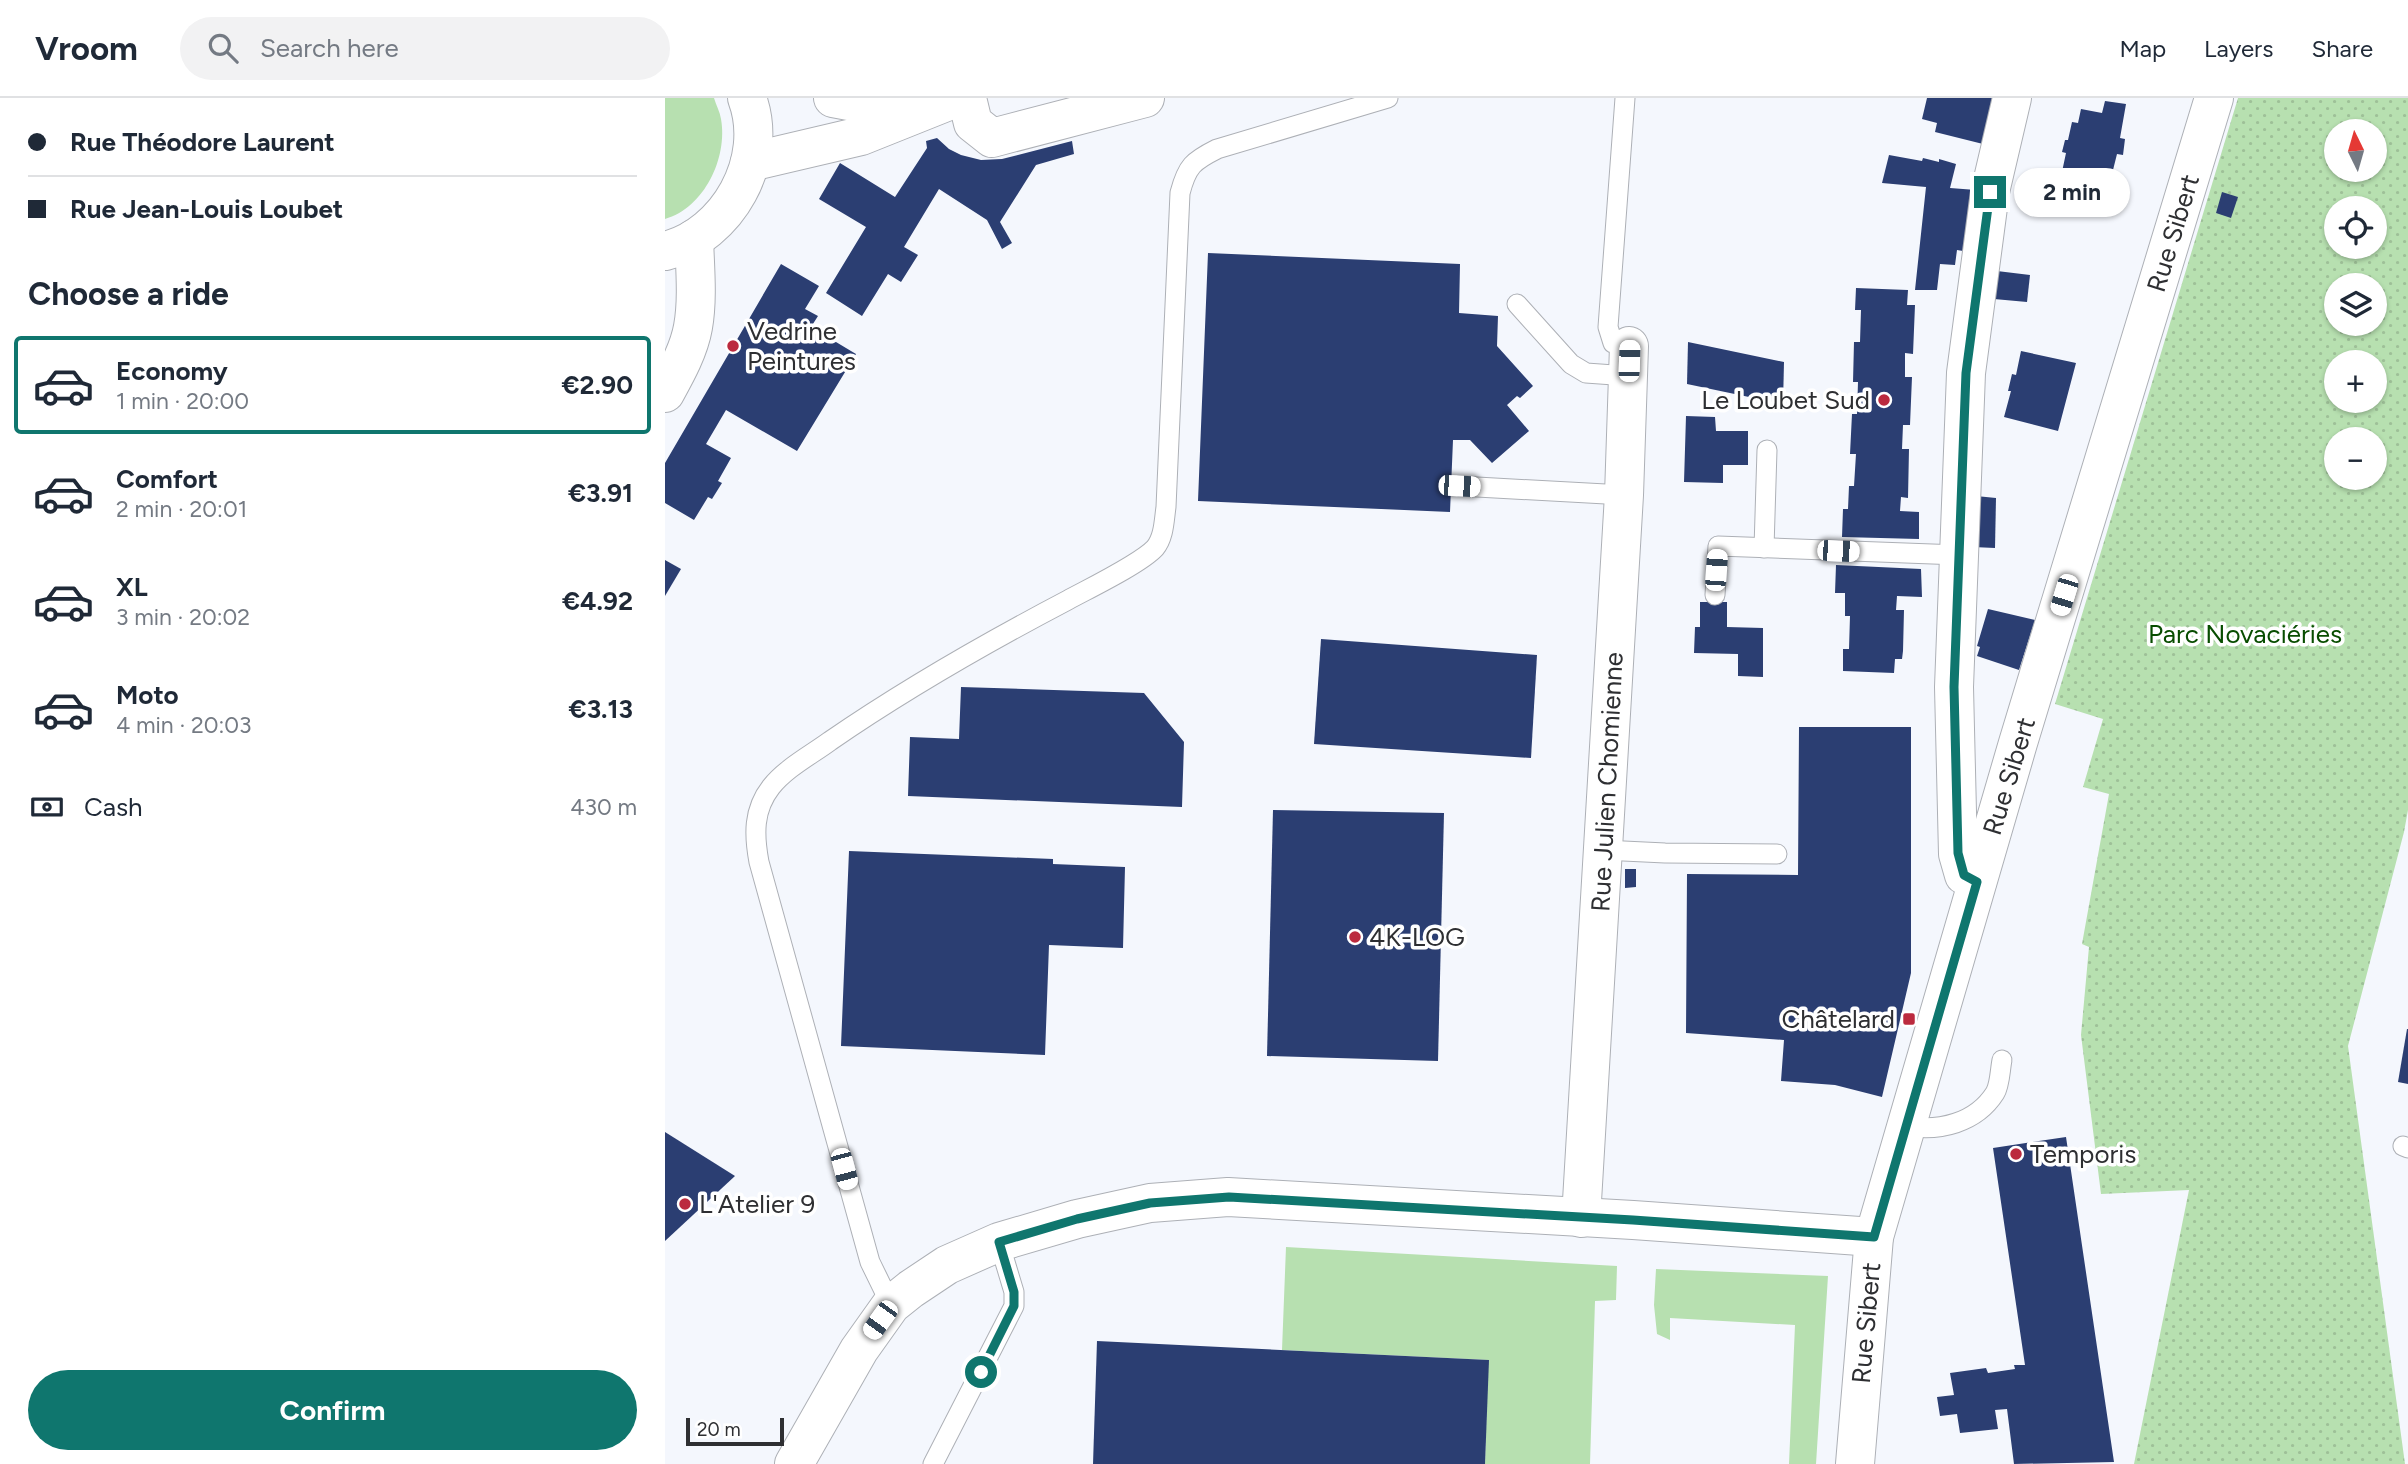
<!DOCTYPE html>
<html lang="en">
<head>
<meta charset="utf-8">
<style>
	:root { --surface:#fff; --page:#f2f2f3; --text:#1f2937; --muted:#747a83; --line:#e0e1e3; --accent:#0f766e }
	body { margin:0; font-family:Figtree,sans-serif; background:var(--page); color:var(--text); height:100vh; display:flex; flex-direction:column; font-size:26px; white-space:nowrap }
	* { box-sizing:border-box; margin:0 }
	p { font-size:23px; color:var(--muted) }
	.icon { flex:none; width:38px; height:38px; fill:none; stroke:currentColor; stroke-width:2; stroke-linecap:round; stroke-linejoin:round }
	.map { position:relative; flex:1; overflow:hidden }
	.panel { display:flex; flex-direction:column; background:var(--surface); width:665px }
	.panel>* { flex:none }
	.hud { display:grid; align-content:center; height:154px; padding:0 28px; background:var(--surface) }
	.needle { width:46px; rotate:355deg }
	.tools { position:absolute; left:1659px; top:21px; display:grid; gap:14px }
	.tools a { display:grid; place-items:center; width:63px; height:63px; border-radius:50%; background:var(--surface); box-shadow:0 2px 5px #0004; font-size:35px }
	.scale { position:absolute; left:21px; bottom:18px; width:98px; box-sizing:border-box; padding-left:7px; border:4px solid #2e2f32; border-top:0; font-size:19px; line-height:24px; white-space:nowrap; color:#2e2f32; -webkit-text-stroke:5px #fff; paint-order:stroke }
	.end { position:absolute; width:32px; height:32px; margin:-16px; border:9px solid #0f766e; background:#fff; box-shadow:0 0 0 4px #fff }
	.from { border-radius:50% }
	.bubble { position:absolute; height:49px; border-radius:24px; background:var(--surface); box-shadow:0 2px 5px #0004; font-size:23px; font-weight:700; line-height:49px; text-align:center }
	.car { position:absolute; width:21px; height:42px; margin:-21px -10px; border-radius:9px; box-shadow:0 0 5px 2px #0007; background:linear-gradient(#fff 24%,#345 0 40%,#fff 0 76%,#345 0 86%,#fff 0) }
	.hud b { display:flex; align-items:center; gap:24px; height:66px; font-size:26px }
	.hud b+b { border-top:2px solid var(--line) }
	.hud i { width:18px; height:18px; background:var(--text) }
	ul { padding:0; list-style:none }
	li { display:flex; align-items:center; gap:21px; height:98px; margin:0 14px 10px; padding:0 14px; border:4px solid transparent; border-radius:7px }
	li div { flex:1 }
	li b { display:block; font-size:26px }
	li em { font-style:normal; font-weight:700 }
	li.active { border-color:var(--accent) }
	li>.icon { width:63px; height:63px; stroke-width:1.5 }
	h2 { padding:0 28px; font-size:32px; line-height:84px }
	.pay { display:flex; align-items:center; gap:18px; height:77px; padding:0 28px; font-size:26px }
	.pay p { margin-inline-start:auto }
	.cta { display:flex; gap:14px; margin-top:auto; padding:14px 28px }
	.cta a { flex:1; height:80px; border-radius:42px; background:var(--accent); color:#fff; font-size:28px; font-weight:700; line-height:80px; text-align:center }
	header { display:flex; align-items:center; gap:42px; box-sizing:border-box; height:98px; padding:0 35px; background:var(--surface); border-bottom:2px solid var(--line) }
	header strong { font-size:33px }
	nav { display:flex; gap:38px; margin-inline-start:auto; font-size:24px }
	.search { width:490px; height:63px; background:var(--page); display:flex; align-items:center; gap:18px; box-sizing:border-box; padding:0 24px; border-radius:38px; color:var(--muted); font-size:26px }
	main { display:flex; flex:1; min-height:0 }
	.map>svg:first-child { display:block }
	.grass { fill:#b7e0b0 }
	.park { fill:url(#park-dots); fill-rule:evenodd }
	.building { fill:#2b3e72 }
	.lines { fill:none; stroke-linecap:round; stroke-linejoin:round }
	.lane-casing { stroke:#adb0b6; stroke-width:21 }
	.street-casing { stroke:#adb0b6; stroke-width:40 }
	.secondary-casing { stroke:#adb0b6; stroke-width:40 }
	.primary-casing { stroke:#adb0b6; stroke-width:40 }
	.lane { stroke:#fff; stroke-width:19 }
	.street { stroke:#fff; stroke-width:38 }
	.secondary { stroke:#fff; stroke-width:38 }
	.primary { stroke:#fff; stroke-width:38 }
	.route { stroke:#0f766e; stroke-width:9 }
	.poi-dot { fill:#bb2a3e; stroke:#fff; stroke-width:2.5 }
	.labels { text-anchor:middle; stroke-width:7; stroke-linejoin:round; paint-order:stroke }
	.street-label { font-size:26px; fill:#2e2f32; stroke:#fff }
	.poi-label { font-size:26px; fill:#2e2f32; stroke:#fff; text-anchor:start }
	.park-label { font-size:26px; fill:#084d00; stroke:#fff }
</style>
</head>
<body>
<header>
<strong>Vroom</strong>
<div class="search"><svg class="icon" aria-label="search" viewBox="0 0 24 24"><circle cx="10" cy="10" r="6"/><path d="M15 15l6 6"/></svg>Search here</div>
<nav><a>Map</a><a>Layers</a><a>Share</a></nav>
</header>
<main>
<section class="panel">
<div class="hud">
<b><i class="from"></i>Rue Théodore Laurent</b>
<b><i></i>Rue Jean-Louis Loubet</b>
</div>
<h2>Choose a ride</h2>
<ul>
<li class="active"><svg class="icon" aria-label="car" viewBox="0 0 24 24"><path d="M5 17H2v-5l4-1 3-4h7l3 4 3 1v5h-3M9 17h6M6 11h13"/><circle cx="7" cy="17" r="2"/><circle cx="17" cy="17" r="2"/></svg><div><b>Economy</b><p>1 min · 20:00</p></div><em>€2.90</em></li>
<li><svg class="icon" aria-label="car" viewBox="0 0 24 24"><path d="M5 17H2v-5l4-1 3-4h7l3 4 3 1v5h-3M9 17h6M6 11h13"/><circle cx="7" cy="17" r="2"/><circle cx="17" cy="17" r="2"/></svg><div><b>Comfort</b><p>2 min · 20:01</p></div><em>€3.91</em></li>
<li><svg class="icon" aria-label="car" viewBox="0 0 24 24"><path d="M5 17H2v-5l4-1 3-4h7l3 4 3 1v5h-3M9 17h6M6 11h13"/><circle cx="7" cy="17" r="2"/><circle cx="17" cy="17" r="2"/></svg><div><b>XL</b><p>3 min · 20:02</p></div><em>€4.92</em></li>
<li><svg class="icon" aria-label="car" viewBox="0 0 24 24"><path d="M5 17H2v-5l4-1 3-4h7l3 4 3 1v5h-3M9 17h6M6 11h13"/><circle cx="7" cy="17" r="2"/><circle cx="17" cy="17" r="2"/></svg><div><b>Moto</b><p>4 min · 20:03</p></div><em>€3.13</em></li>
</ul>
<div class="pay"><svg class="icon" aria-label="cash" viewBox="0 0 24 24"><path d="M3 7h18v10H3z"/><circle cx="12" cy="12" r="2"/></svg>Cash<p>430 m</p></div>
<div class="cta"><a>Confirm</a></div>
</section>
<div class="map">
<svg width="1743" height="1366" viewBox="0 0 1743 1366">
	<defs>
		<pattern id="park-dots" width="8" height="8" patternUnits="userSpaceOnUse" patternTransform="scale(1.75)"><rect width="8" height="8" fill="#b7e0b0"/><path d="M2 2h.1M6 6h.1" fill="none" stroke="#9ec098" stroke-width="1.8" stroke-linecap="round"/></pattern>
	</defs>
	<rect width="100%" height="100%" fill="#f4f7fd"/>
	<!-- grass -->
	<g class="grass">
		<path d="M0,0H49C51,7 55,14 56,21C63,60 39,110 0,121Z"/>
		<polygon points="621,1149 952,1168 951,1202 930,1203 925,1366 820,1366 823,1262 617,1252"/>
		<polygon points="991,1171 1163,1178 1151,1366 1124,1366 1130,1227 1005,1220 1005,1242 992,1236 989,1207"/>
	</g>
	<!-- park -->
	<path class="park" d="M1573,0H1743V712L1739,734L1683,948L1740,1366H1469L1524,1092L1436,1096L1416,937L1424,849L1417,846L1444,696L1418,689L1438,621L1390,606ZM1671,33H1710V72H1671ZM1671,110H1710V149H1671ZM1671,187H1710V226H1671ZM1671,264H1710V303H1671ZM1671,341H1710V380H1671Z"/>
	<!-- building -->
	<g class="building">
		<polygon points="1262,0 1334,0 1322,47 1270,34 1272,25 1257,21"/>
		<polygon points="1440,3 1461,6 1455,40 1460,41 1458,57 1452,56 1441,100 1394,88 1401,55 1397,54 1400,42 1403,42 1407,24 1413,25 1416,11 1437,15"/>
		<polygon points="272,40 284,51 296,57 316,62 337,61 407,43 409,56 371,67 335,124 347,145 337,151 322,122 274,91 239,149 253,157 236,184 223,176 197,218 161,195 201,129 154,101 175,65 230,99 262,50 261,43"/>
		<polygon points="1224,57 1257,63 1258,60 1274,64 1274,61 1291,66 1285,90 1311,92 1304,154 1292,152 1290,167 1275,166 1272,192 1250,192 1261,89 1217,85"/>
		<polygon points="1557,94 1573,99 1566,120 1551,115"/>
		<polygon points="543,155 795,166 794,215 833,218 832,248 868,288 855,300 852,298 842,307 864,333 827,365 805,342 788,342 785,414 533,403"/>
		<polygon points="116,166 154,188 140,211 153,218 146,229 191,256 132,353 61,312 41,346 66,360 53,383 57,385 47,401 43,399 29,422 0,405 0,365"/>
		<polygon points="1332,173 1365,177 1362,204 1329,201"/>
		<polygon points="1191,190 1243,192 1242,207 1250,207 1248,256 1240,255 1240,279 1247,279 1245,327 1238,327 1237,351 1244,351 1243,400 1236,399 1235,413 1254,414 1254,441 1177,439 1178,411 1183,411 1184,388 1189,388 1191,356 1185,356 1187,316 1192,316 1193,284 1188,284 1189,244 1195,244 1196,212 1190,212"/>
		<polygon points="1023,244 1119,264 1118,306 1022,286"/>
		<polygon points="1356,253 1411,265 1393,333 1339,319 1346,293 1343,293 1347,276 1351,277"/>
		<polygon points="1021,318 1050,319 1051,333 1083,333 1083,367 1058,367 1058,385 1019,384"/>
		<polygon points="1311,398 1331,400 1330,450 1308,449"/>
		<polygon points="0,462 16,471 0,498"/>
		<polygon points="1171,467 1256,471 1257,499 1232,498 1231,512 1239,512 1238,553 1237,561 1230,561 1229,575 1178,573 1178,551 1184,551 1185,518 1180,518 1180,495 1170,495"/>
		<polygon points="1035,504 1062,504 1062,529 1098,530 1098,579 1073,578 1073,556 1029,555 1030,529 1035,529"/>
		<polygon points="1323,511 1370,522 1354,572 1312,558 1315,549 1312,548"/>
		<polygon points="656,541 872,557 866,660 649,646"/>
		<polygon points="296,589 479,595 519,644 517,709 243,698 245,639 294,641"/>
		<polygon points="1134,629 1246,629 1246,875 1217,999 1170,987 1116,983 1119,942 1021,935 1022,776 1133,777"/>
		<polygon points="608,712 779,715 773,963 602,958"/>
		<polygon points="184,753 388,761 388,766 460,769 458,850 384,847 380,957 176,948"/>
		<polygon points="960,771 971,771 971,789 960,790"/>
		<polygon points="1742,931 1743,931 1743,986 1733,984"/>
		<polygon points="0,1034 70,1078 0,1143"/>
		<polygon points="1401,1039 1449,1364 1349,1366 1342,1311 1330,1312 1333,1331 1295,1335 1292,1316 1275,1318 1272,1299 1289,1297 1285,1275 1321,1270 1323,1275 1350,1271 1349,1267 1360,1267 1328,1050"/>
		<polygon points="432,1243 824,1262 820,1366 428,1366"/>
	</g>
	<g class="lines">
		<defs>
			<g id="lane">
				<polyline points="960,0 943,229 948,245 964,248"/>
				<polyline points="852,206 906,266 921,275 963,278"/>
				<polyline points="794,388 959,397"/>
				<polyline points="1099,450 1102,352"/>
				<polyline points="1050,497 1053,448 1294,457"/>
				<polyline points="938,752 1000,755 1112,756"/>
				<path d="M1241,1028C1274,1034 1311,1025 1330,995C1335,987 1335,972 1337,962"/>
				<polyline points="1738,1048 1743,1050"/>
				<path d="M226,1207L205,1164L94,764C89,737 88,712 106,689C121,670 146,657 165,643C242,590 321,545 403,502C423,491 475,466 490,450C499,439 499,423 501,409L515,95C522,68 528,63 552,51L723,0"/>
				<polyline points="268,1366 349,1208 349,1194 334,1144"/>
			</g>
			<g id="street">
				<polyline points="302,0 308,25 327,40 480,0"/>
				<polyline points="1312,784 1299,777 1293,756 1289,589 1301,275 1325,94 1347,0"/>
				<polyline points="916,1120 959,397 964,248"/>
				<polyline points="129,1366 194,1252 226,1207 246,1191 282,1167 334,1144 412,1121 485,1105 563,1099 968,1122 1209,1139"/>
			</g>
			<g id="secondary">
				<polyline points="168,0 216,9 253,9"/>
				<polyline points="85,64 196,38 291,0"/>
				<path d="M0,295C11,275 24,252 28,229C33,201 30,170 29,141"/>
				<polyline points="1190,1366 1209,1139 1353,645 1549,0"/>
			</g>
			<path id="primary" d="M0,153C63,137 105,62 82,0"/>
		</defs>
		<!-- lane casing -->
		<use href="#lane" class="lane-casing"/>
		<!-- street casing -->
		<use href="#street" class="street-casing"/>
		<!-- secondary casing -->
		<use href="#secondary" class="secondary-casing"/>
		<!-- primary casing -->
		<use href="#primary" class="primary-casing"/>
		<!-- lane -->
		<use href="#lane" class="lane"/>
		<!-- street -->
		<use href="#street" class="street"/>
		<!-- secondary -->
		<use href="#secondary" class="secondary"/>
		<!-- primary -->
		<use href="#primary" class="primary"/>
	</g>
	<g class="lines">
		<!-- route -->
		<polyline class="route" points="316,1274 349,1208 349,1194 334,1144 412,1121 485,1105 564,1099 968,1122 1209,1139 1312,784 1299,777 1293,755 1289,589 1301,275 1325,94"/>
	</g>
	<!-- markers -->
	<g class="poi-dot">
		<circle cx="68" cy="248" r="7"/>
		<circle cx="1219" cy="302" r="7"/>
		<circle cx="690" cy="839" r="7"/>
		<rect x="1237" y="914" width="14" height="14" rx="3.5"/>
		<circle cx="1351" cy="1056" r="7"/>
		<circle cx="20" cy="1106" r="7"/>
	</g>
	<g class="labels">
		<!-- street labels -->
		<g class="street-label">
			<text transform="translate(1508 135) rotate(-73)" y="9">Rue Sibert</text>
			<text transform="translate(1344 678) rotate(-73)" y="9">Rue Sibert</text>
			<text transform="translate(942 684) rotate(-87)" y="9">Rue Julien Chomienne</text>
			<text transform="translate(1201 1225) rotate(-85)" y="9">Rue Sibert</text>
		</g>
		<!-- poi labels -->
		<g class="poi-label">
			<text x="82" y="242">Vedrine<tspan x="82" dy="30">Peintures</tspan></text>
			<text x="1205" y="311" text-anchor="end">Le Loubet Sud</text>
			<text x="704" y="848">4K-LOG</text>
			<text x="1230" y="930" text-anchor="end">Châtelard</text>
			<text x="1365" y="1065">Temporis</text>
			<text x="34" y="1115">L'Atelier 9</text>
		</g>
		<!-- park labels -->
		<g class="park-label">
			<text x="1580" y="545">Parc Novaciéries</text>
		</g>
	</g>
</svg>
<div class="tools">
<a><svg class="needle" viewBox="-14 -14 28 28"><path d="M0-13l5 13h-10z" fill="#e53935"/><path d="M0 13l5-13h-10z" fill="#747a83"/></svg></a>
<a><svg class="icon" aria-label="locate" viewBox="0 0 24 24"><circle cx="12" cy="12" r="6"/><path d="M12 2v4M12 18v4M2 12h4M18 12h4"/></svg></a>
<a><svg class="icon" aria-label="layers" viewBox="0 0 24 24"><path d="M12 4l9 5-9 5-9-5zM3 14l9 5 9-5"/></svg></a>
<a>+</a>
<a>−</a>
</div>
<div class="scale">20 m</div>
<i class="end from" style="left:316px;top:1274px"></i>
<i class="end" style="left:1325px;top:94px"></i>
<div class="bubble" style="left:1349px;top:70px;width:116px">2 min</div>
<i class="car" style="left:964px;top:263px;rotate:2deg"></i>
<i class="car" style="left:794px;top:388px;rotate:93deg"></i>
<i class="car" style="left:1173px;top:453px;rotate:92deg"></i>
<i class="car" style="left:1051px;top:472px;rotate:4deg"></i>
<i class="car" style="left:1399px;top:497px;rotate:197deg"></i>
<i class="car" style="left:179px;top:1071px;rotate:165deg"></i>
<i class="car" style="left:215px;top:1222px;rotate:216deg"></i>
</div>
</main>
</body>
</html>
